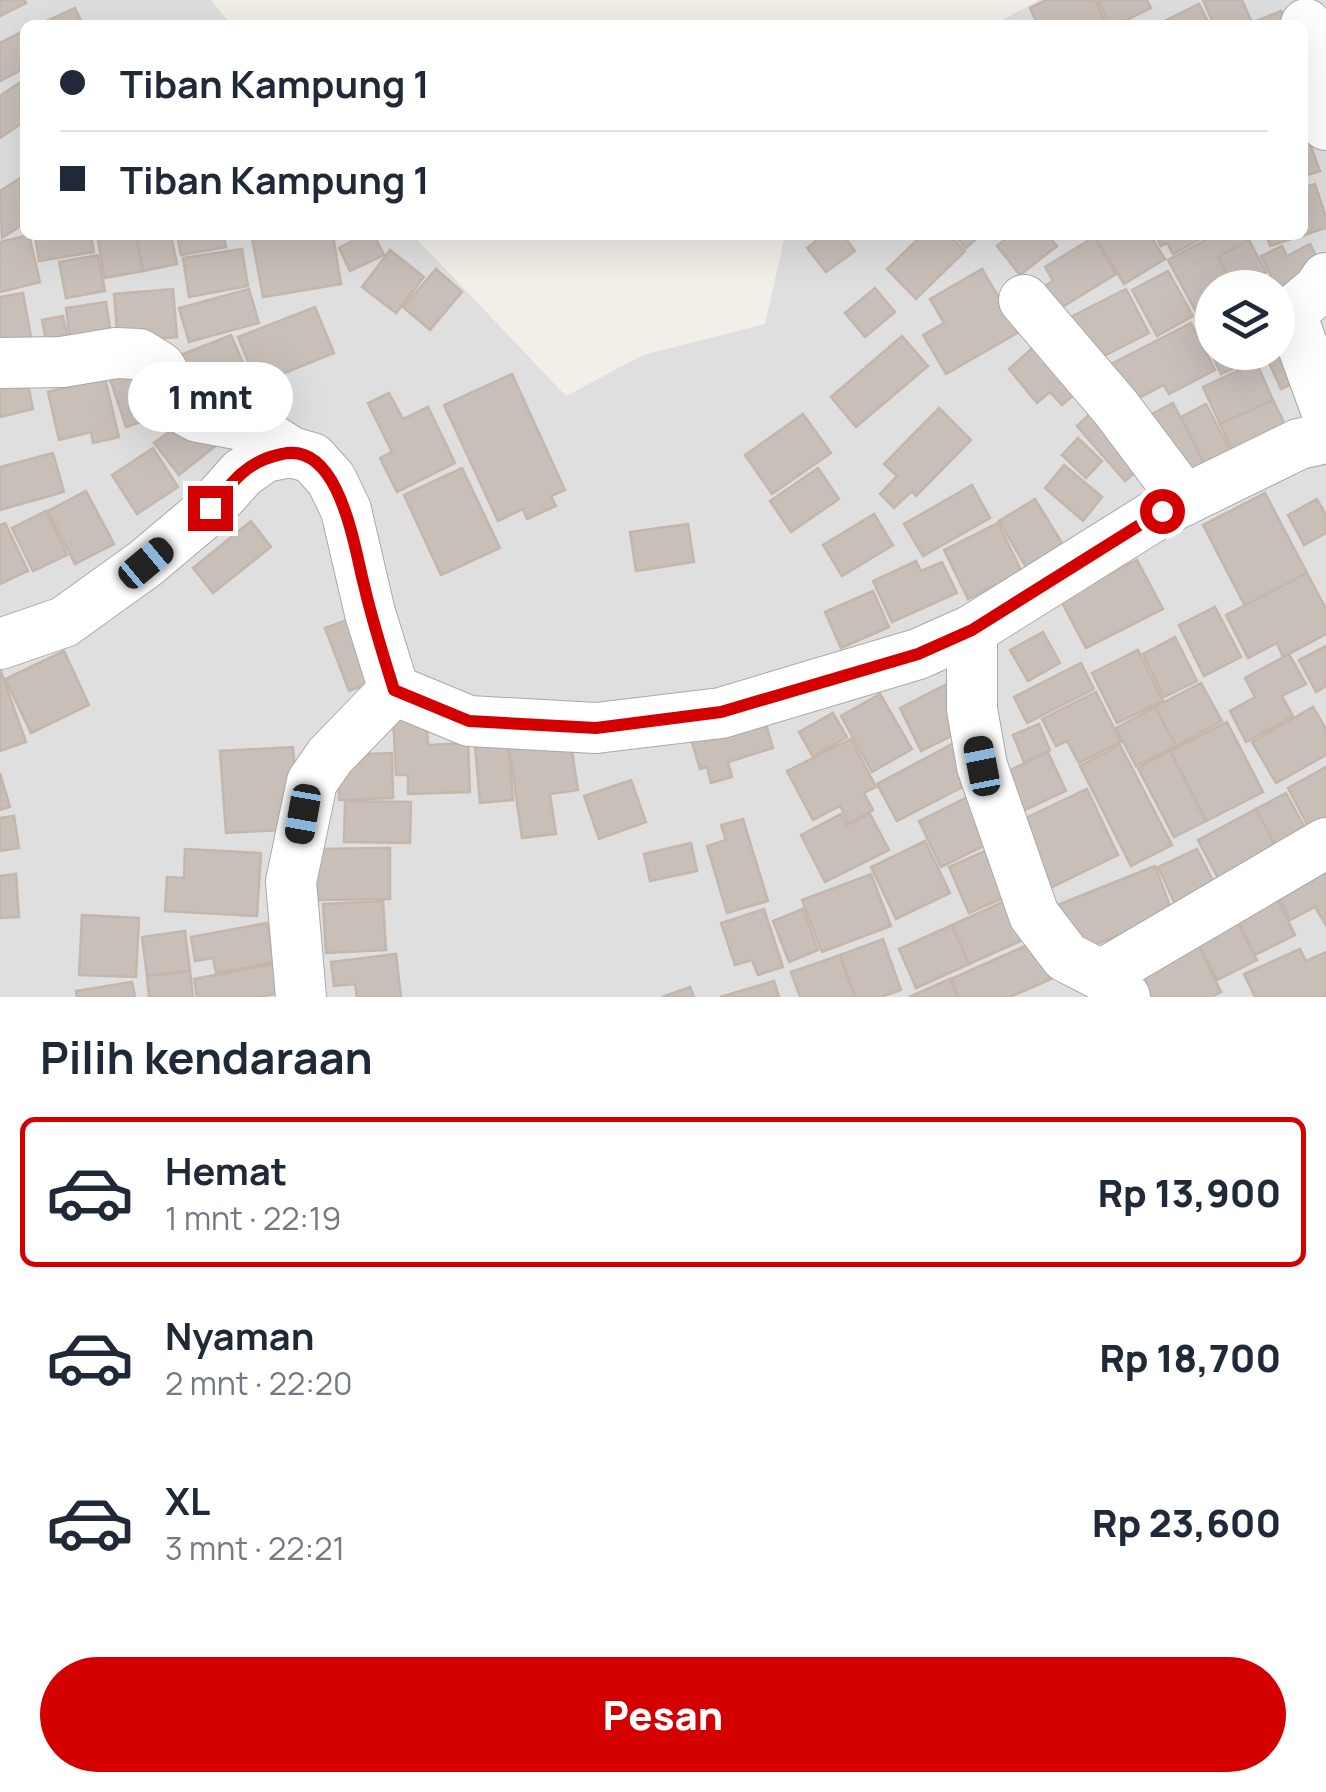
<!DOCTYPE html>
<html lang="id">
<head>
<meta charset="utf-8">
<style>
	:root { --surface:#fff; --page:#f6f6f7; --text:#1f2937; --muted:#747a83; --line:#e0e1e3; --accent:#d40000 }
	body { margin:0; font-family:Manrope,sans-serif; background:var(--page); color:var(--text); height:100vh; display:flex; flex-direction:column; font-size:38px; white-space:nowrap }
	* { box-sizing:border-box; margin:0 }
	p { font-size:32px; color:var(--muted) }
	.icon { flex:none; width:55px; height:55px; fill:none; stroke:currentColor; stroke-width:2; stroke-linecap:round; stroke-linejoin:round }
	.map { position:relative; height:997px; overflow:hidden }
	.sheet { display:flex; flex-direction:column; background:var(--surface); flex:1 }
	.sheet>* { flex:none }
	.guide { position:absolute; left:20px; top:20px; width:1288px; height:220px; border-radius:15px; box-shadow:0 10px 40px #0002; display:grid; align-content:center; height:220px; padding:0 40px; background:var(--surface) }
	.tools { position:absolute; left:1195px; top:270px; display:grid; gap:20px }
	.tools a { display:grid; place-items:center; width:100px; height:100px; border-radius:50%; background:var(--surface); box-shadow:0 10px 40px #0002; font-size:50px }
	.end { position:absolute; width:45px; height:45px; margin:-22px; border:12px solid #d40000; background:#fff; box-shadow:0 0 0 5px #fff }
	.from { border-radius:50% }
	.bubble { position:absolute; height:70px; border-radius:35px; background:var(--surface); box-shadow:0 10px 40px #0002; font-size:32px; font-weight:800; line-height:70px; text-align:center }
	.car { position:absolute; width:30px; height:60px; margin:-30px -15px; border-radius:12px; box-shadow:0 0 8px 2px #0007; background:linear-gradient(#222 24%,#8ab4d8 0 40%,#222 0 76%,#8ab4d8 0 86%,#222 0) }
	.guide b { display:flex; align-items:center; gap:35px; height:95px; font-size:38px }
	.guide b+b { border-top:2px solid var(--line) }
	.guide i { width:25px; height:25px; background:var(--text) }
	ul { padding:0; list-style:none }
	li { display:flex; align-items:center; gap:30px; height:150px; margin:0 20px 15px; padding:0 20px; border:5px solid transparent; border-radius:15px }
	li div { flex:1 }
	li b { display:block; font-size:38px }
	li em { font-style:normal; font-weight:800 }
	li.on { border-color:var(--accent) }
	li>.icon { width:90px; height:90px; stroke-width:1.5 }
	h2 { padding:0 40px; font-size:45px; line-height:120px }
	.button { display:flex; gap:20px; margin-top:auto; padding:20px 40px }
	.button a { flex:1; height:115px; border-radius:60px; background:var(--accent); color:#fff; font-size:40px; font-weight:800; line-height:115px; text-align:center }
	.map>svg:first-child { display:block }
	.residential { fill:#e0dfdf; fill-rule:evenodd }
	.building { fill:#c7bfb8; stroke:#c4b6ab; stroke-width:2.5 }
	.lines { fill:none; stroke-linecap:round; stroke-linejoin:round }
	.minor-casing { stroke:#a9a9a9; stroke-width:52 }
	.minor { stroke:#fff; stroke-width:50 }
	.route { stroke:#d40000; stroke-width:12 }
</style>
</head>
<body>
<div class="map">
<svg width="1326" height="997" viewBox="0 0 1326 997">
	<rect width="100%" height="100%" fill="#f2efe9"/>
	<!-- residential -->
	<path class="residential" d="M0,0H211L231,25H25V235H413L566,396L643,355L765,324L785,235H1302V25H992L1040,0H1326V997H0ZM1212,288H1278V352H1212Z"/>
	<!-- building -->
	<g class="building">
		<polygon points="0,0 24,0 26,3 0,16"/>
		<polygon points="1046,0 1095,0 1107,25 1038,25 1030,8"/>
		<polygon points="1098,0 1147,0 1151,8 1117,25 1110,25"/>
		<polygon points="1203,0 1242,0 1252,23 1281,11 1287,25 1214,25"/>
		<polygon points="1199,4 1210,25 1156,25"/>
		<polygon points="75,8 83,25 42,25 42,23"/>
		<polygon points="25,30 25,68 0,81 0,43"/>
		<polygon points="19,83 25,91 25,121 0,138 0,96"/>
		<polygon points="1308,139 1320,171 1302,177 1302,141"/>
		<polygon points="25,175 25,223 2,238 0,191"/>
		<polygon points="1315,184 1326,217 1326,228 1270,246 1266,235 1302,235 1302,188"/>
		<polygon points="29,235 40,282 0,292 0,242"/>
		<polygon points="35,235 91,235 94,252 39,261"/>
		<polygon points="97,235 136,235 143,271 105,278"/>
		<polygon points="136,235 171,235 177,264 143,271"/>
		<polygon points="177,235 223,235 226,247 181,255"/>
		<polygon points="273,235 333,235 341,284 263,297 252,238"/>
		<polygon points="364,235 374,235 384,255 350,271 339,248"/>
		<polygon points="823,235 843,235 855,251 826,272 807,248"/>
		<polygon points="922,235 949,235 965,251 916,299 887,269"/>
		<polygon points="954,235 981,235 966,248"/>
		<polygon points="1010,235 1048,235 1057,246 1020,275 997,246"/>
		<polygon points="1105,235 1150,235 1165,259 1124,284 1097,240"/>
		<polygon points="1155,235 1208,235 1173,254 1167,243 1161,246"/>
		<polygon points="1215,235 1246,235 1249,240 1218,257 1234,288 1212,288 1212,317 1202,323 1168,260"/>
		<polygon points="1094,237 1116,274 1059,309 1045,286 1053,281 1045,267"/>
		<polygon points="1249,240 1266,272 1234,288 1218,257"/>
		<polygon points="1310,244 1326,274 1281,296 1261,256 1282,246 1287,256"/>
		<polygon points="242,249 248,286 189,297 183,258"/>
		<polygon points="390,250 424,277 396,313 362,287"/>
		<polygon points="98,255 105,291 66,298 59,262"/>
		<polygon points="436,269 462,292 430,330 403,307"/>
		<polygon points="982,269 1019,332 946,374 923,335 944,323 930,299"/>
		<polygon points="1168,271 1193,316 1157,336 1132,290"/>
		<polygon points="875,288 895,312 865,337 845,313"/>
		<polygon points="173,289 177,337 118,342 114,294"/>
		<polygon points="249,289 259,323 189,342 179,308"/>
		<polygon points="1126,289 1149,333 1088,364 1065,320"/>
		<polygon points="23,293 33,348 0,355 0,297"/>
		<polygon points="106,302 112,342 71,348 66,308"/>
		<polygon points="315,307 334,353 257,384 238,337"/>
		<polygon points="63,316 68,340 47,345 42,320"/>
		<polygon points="1212,321 1212,352 1264,354 1221,374 1199,327"/>
		<polygon points="1191,323 1215,370 1169,394 1164,385 1127,404 1107,366"/>
		<polygon points="1278,323 1312,374 1281,389 1264,352 1278,352"/>
		<polygon points="1048,334 1089,382 1062,405 1050,392 1037,403 1009,369"/>
		<polygon points="231,335 248,374 184,400 168,360"/>
		<polygon points="902,336 928,366 856,427 831,397"/>
		<polygon points="1256,362 1273,400 1220,424 1203,387"/>
		<polygon points="145,364 162,415 126,427 109,376"/>
		<polygon points="26,374 33,409 0,417 0,380"/>
		<polygon points="512,374 565,490 551,496 556,506 527,519 523,509 498,521 444,405"/>
		<polygon points="105,378 119,437 93,443 91,432 59,440 48,392"/>
		<polygon points="389,393 403,419 428,407 455,463 397,492 380,458 392,452 368,403"/>
		<polygon points="1273,400 1288,431 1235,455 1220,424"/>
		<polygon points="1104,401 1153,457 1125,481 1077,426"/>
		<polygon points="1173,403 1205,465 1178,479 1146,417"/>
		<polygon points="1206,404 1231,452 1205,465 1181,417"/>
		<polygon points="939,408 971,440 916,496 912,491 894,508 880,494 897,476 884,464"/>
		<polygon points="803,414 831,453 772,494 745,455"/>
		<polygon points="191,415 223,440 179,475 154,443"/>
		<polygon points="1078,438 1102,461 1086,478 1062,455"/>
		<polygon points="153,448 178,487 137,514 112,475"/>
		<polygon points="53,453 64,492 0,510 0,467"/>
		<polygon points="1064,465 1102,497 1083,521 1045,488"/>
		<polygon points="462,468 500,548 441,575 404,495"/>
		<polygon points="818,468 839,499 791,532 770,501"/>
		<polygon points="972,485 990,518 923,556 904,524"/>
		<polygon points="86,491 114,544 75,564 48,511"/>
		<polygon points="1265,493 1307,573 1245,606 1203,525"/>
		<polygon points="1035,499 1064,546 1027,569 999,521"/>
		<polygon points="1317,499 1326,515 1326,533 1304,545 1288,515"/>
		<polygon points="46,511 67,555 33,571 12,528"/>
		<polygon points="874,514 893,545 842,576 823,545"/>
		<polygon points="251,521 271,547 213,593 193,568"/>
		<polygon points="5,523 28,571 0,584 0,525"/>
		<polygon points="998,523 1022,572 968,599 944,550"/>
		<polygon points="688,524 694,562 636,571 630,532"/>
		<polygon points="1137,560 1163,609 1086,648 1060,599"/>
		<polygon points="916,561 921,571 942,562 957,593 892,622 873,581"/>
		<polygon points="1307,573 1326,609 1326,634 1283,657 1277,643 1248,658 1226,615"/>
		<polygon points="873,591 889,627 841,648 825,612"/>
		<polygon points="1215,607 1241,657 1204,676 1179,625"/>
		<polygon points="355,617 379,680 349,691 325,628"/>
		<polygon points="1043,632 1060,663 1028,681 1010,650"/>
		<polygon points="1175,637 1197,681 1164,697 1143,654"/>
		<polygon points="1326,646 1326,686 1316,692 1299,660"/>
		<polygon points="1138,650 1163,701 1117,723 1092,673"/>
		<polygon points="64,651 89,705 31,733 5,679"/>
		<polygon points="1289,654 1306,684 1282,696 1293,716 1246,742 1230,711 1255,697 1245,678"/>
		<polygon points="1081,663 1094,689 1027,723 1014,697"/>
		<polygon points="0,669 26,742 0,751"/>
		<polygon points="1201,683 1222,721 1176,746 1155,707"/>
		<polygon points="947,684 968,728 921,751 900,708"/>
		<polygon points="1096,692 1121,742 1079,763 1067,741 1056,746 1042,719"/>
		<polygon points="880,694 912,749 872,772 841,716"/>
		<polygon points="1155,707 1176,746 1136,766 1116,728"/>
		<polygon points="1313,707 1326,729 1326,755 1276,783 1252,742"/>
		<polygon points="833,713 847,737 813,757 799,732"/>
		<polygon points="426,714 428,745 468,743 470,792 408,794 408,775 396,775 393,716"/>
		<polygon points="763,714 773,748 728,762 732,777 711,783 707,767 700,769 690,736"/>
		<polygon points="1227,722 1263,792 1206,821 1170,751"/>
		<polygon points="1039,724 1050,750 1024,762 1013,735"/>
		<polygon points="569,731 578,790 550,794 556,834 522,838 508,740"/>
		<polygon points="507,732 513,800 480,803 474,735"/>
		<polygon points="851,739 876,787 864,793 873,810 849,823 840,806 813,820 787,771"/>
		<polygon points="956,742 976,780 897,821 877,784"/>
		<polygon points="1120,745 1172,845 1131,866 1080,766"/>
		<polygon points="293,747 299,829 226,833 220,751"/>
		<polygon points="1170,751 1206,821 1174,837 1138,768"/>
		<polygon points="1048,752 1066,791 1014,815 996,777"/>
		<polygon points="392,753 393,798 339,800 338,755"/>
		<polygon points="1326,767 1326,822 1310,830 1288,788"/>
		<polygon points="0,773 10,807 0,810"/>
		<polygon points="631,780 646,822 599,839 584,796"/>
		<polygon points="1087,789 1118,855 1042,892 1011,825"/>
		<polygon points="982,790 1004,836 941,867 919,821"/>
		<polygon points="1286,793 1310,837 1279,853 1256,809"/>
		<polygon points="345,801 411,802 410,843 344,842"/>
		<polygon points="1256,809 1279,853 1221,884 1198,840"/>
		<polygon points="841,814 847,825 870,814 889,850 825,882 801,835"/>
		<polygon points="14,816 19,848 0,851 0,818"/>
		<polygon points="743,819 768,901 727,913 707,846 726,840 721,825"/>
		<polygon points="925,841 950,893 896,919 871,867"/>
		<polygon points="691,843 697,871 650,881 644,854"/>
		<polygon points="390,848 390,899 316,900 315,849"/>
		<polygon points="992,848 1012,894 969,913 949,867"/>
		<polygon points="185,849 261,853 257,916 165,911 167,877 184,878"/>
		<polygon points="1197,849 1217,889 1177,908 1158,867"/>
		<polygon points="1326,859 1326,925 1315,907 1290,920 1274,886"/>
		<polygon points="1155,866 1173,914 1074,953 1055,906"/>
		<polygon points="16,874 19,917 0,918 0,876"/>
		<polygon points="871,874 891,926 822,952 802,900"/>
		<polygon points="1272,888 1295,935 1255,955 1232,907"/>
		<polygon points="1014,897 1032,936 969,964 952,925"/>
		<polygon points="383,901 386,950 326,953 323,904"/>
		<polygon points="764,909 783,967 758,975 752,960 735,965 721,923"/>
		<polygon points="803,909 818,950 789,962 773,921"/>
		<polygon points="1233,914 1257,960 1217,980 1194,934"/>
		<polygon points="82,915 139,918 136,977 79,975"/>
		<polygon points="267,923 274,962 216,973 213,958 195,961 191,937"/>
		<polygon points="952,925 969,964 916,988 899,949"/>
		<polygon points="185,931 190,971 147,976 142,937"/>
		<polygon points="1194,936 1221,992 1211,997 1147,997 1132,967"/>
		<polygon points="883,939 901,990 881,997 855,997 840,955"/>
		<polygon points="1034,942 1051,979 1010,997 959,997 951,979"/>
		<polygon points="1300,949 1306,961 1326,952 1326,997 1255,997 1244,974"/>
		<polygon points="396,954 401,997 357,997 355,984 334,986 331,962"/>
		<polygon points="840,955 855,997 800,997 791,972"/>
		<polygon points="274,964 279,993 260,997 197,997 194,979"/>
		<polygon points="190,971 193,997 149,997 147,976"/>
		<polygon points="950,979 957,997 909,997"/>
		<polygon points="774,981 779,997 720,997"/>
		<polygon points="132,982 135,997 77,997 76,991"/>
		<polygon points="690,987 694,997 662,997"/>
	</g>
	<g class="lines">
		<defs>
			<g id="minor">
				<polyline points="1306,24 1324,100 1326,125"/>
				<polyline points="1326,278 1318,290 1294,310 1295,325 1326,410"/>
				<polyline points="1024,300 1116,408 1185,500"/>
				<polyline points="0,363 62,362 116,353 139,354 160,367 185,410 198,417 252,427 291,452"/>
				<polyline points="972,630 972,709 982,766 1034,915 1066,957 1101,975 1125,997"/>
				<polyline points="0,644 64,622 146,563 210,509 242,473 265,457 291,452 312,458 331,479 346,510 370,613 394,690 469,721 596,728 721,713 918,654 972,630 1162,511 1299,444 1326,438"/>
				<polyline points="1101,975 1326,843"/>
				<polyline points="301,997 291,882 312,782 330,756 394,690"/>
			</g>
		</defs>
		<!-- minor casing -->
		<use href="#minor" class="minor-casing"/>
		<!-- minor -->
		<use href="#minor" class="minor"/>
	</g>
	<g class="lines">
		<!-- route -->
		<path class="route" d="M210,508C220,497 230,484 241,474C253,463 267,457 282,454C340,441 354,547 364,585C372,620 383,655 394,690L469,721L596,728L721,712L918,654L972,630L1162,511"/>
	</g>
</svg>
<div class="tools">
<a><svg class="icon" aria-label="layers" viewBox="0 0 24 24"><path d="M12 4l9 5-9 5-9-5zM3 14l9 5 9-5"/></svg></a>
</div>
<i class="end from" style="left:1162px;top:511px"></i>
<i class="end" style="left:210px;top:508px"></i>
<div class="bubble" style="left:128px;top:362px;width:165px">1 mnt</div>
<i class="car" style="left:146px;top:563px;rotate:50deg"></i>
<i class="car" style="left:982px;top:766px;rotate:349deg"></i>
<i class="car" style="left:303px;top:814px;rotate:190deg"></i>
<div class="guide">
<b><i class="from"></i>Tiban Kampung 1</b>
<b><i></i>Tiban Kampung 1</b>
</div>
</div>
<section class="sheet">
<h2>Pilih kendaraan</h2>
<ul>
<li class="on"><svg class="icon" aria-label="car" viewBox="0 0 24 24"><path d="M5 17H2v-5l4-1 3-4h7l3 4 3 1v5h-3M9 17h6M6 11h13"/><circle cx="7" cy="17" r="2"/><circle cx="17" cy="17" r="2"/></svg><div><b>Hemat</b><p>1 mnt · 22:19</p></div><em>Rp 13,900</em></li>
<li><svg class="icon" aria-label="car" viewBox="0 0 24 24"><path d="M5 17H2v-5l4-1 3-4h7l3 4 3 1v5h-3M9 17h6M6 11h13"/><circle cx="7" cy="17" r="2"/><circle cx="17" cy="17" r="2"/></svg><div><b>Nyaman</b><p>2 mnt · 22:20</p></div><em>Rp 18,700</em></li>
<li><svg class="icon" aria-label="car" viewBox="0 0 24 24"><path d="M5 17H2v-5l4-1 3-4h7l3 4 3 1v5h-3M9 17h6M6 11h13"/><circle cx="7" cy="17" r="2"/><circle cx="17" cy="17" r="2"/></svg><div><b>XL</b><p>3 mnt · 22:21</p></div><em>Rp 23,600</em></li>
</ul>
<div class="button"><a>Pesan</a></div>
</section>
</body>
</html>
